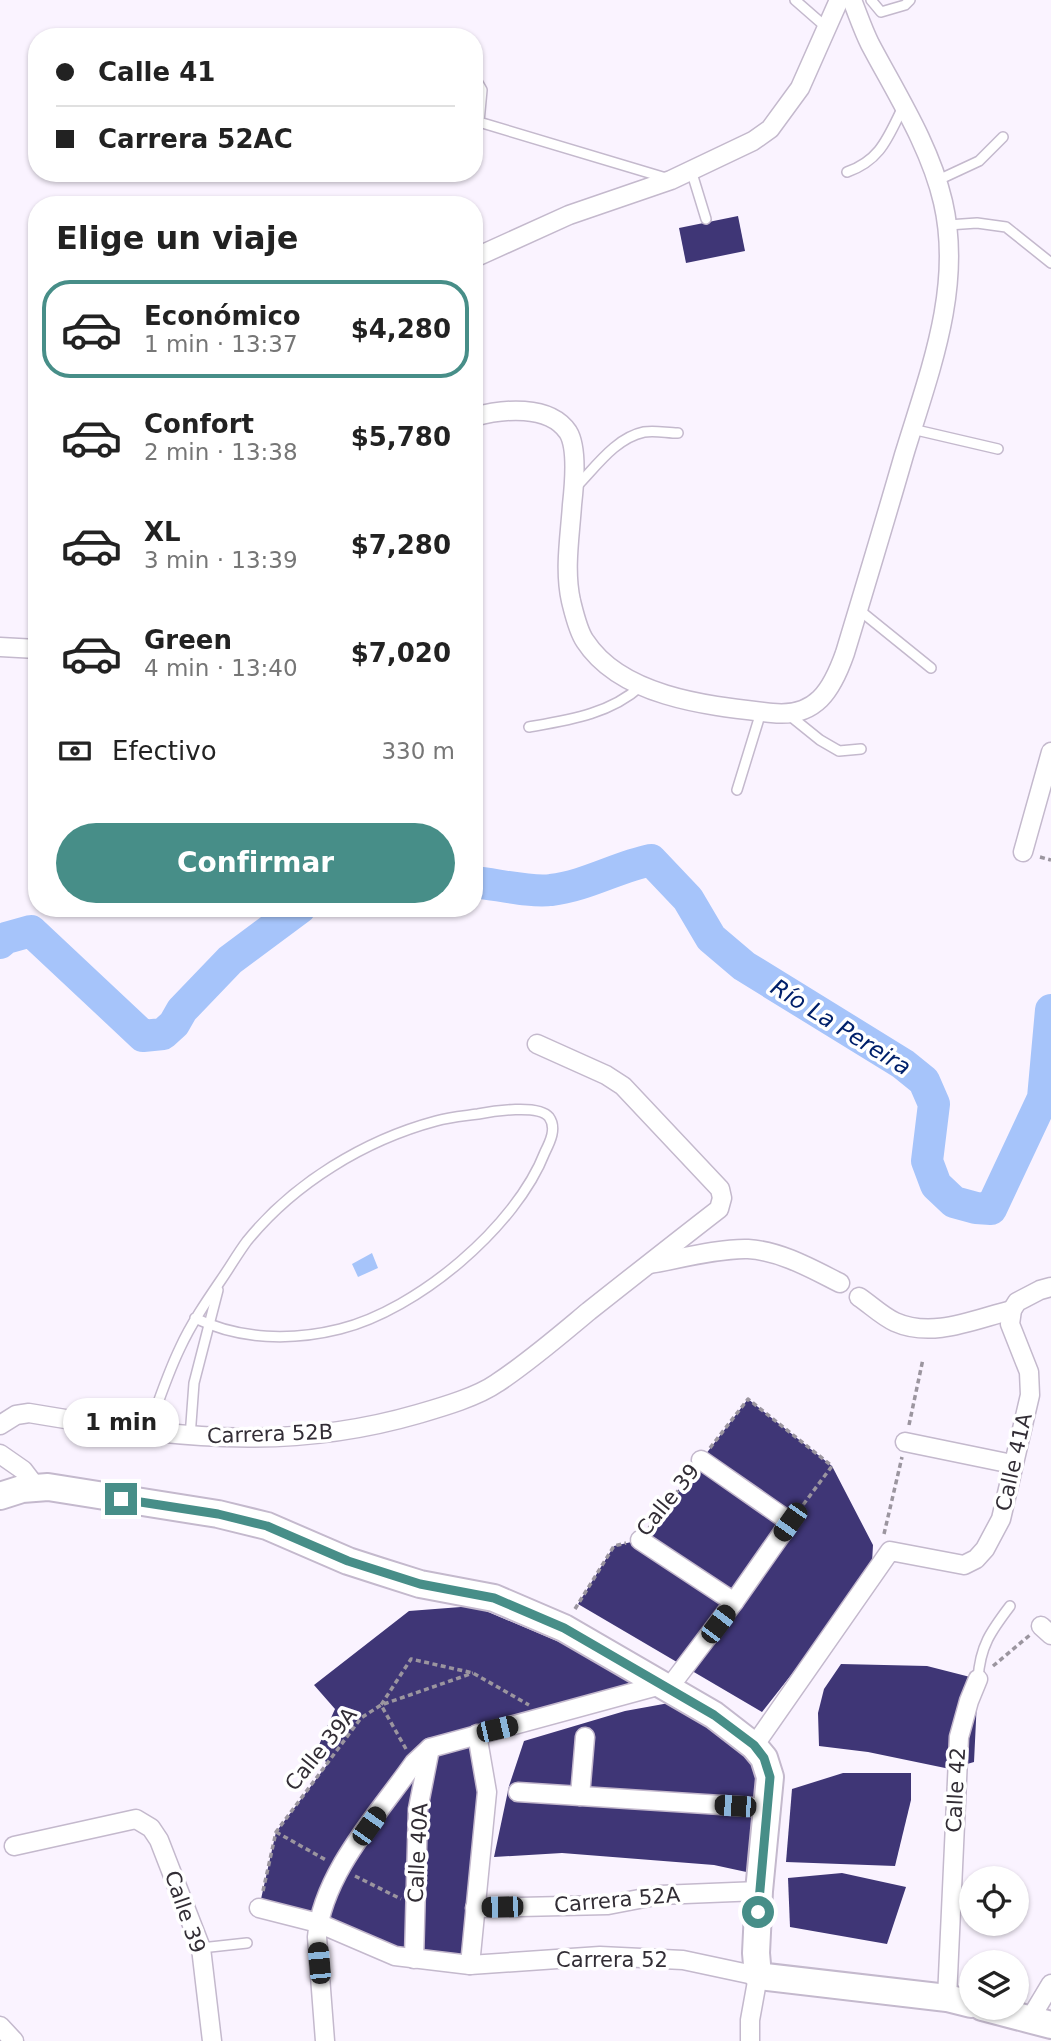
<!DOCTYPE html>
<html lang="es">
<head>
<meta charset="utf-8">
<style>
	:root { --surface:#fff; --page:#f2f2f2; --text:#222; --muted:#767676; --line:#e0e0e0; --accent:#478e88 }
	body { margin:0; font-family:"DejaVu Sans",sans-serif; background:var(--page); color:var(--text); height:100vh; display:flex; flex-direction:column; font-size:26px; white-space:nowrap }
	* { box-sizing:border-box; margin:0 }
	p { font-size:23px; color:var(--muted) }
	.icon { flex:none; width:38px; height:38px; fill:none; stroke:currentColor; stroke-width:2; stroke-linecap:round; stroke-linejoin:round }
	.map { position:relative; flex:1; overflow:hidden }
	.sheet { position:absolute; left:28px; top:196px; width:455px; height:721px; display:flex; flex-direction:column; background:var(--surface); border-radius:28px; box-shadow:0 2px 5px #0004 }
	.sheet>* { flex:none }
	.hud { position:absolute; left:28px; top:28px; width:455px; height:154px; border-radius:28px; box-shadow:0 2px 5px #0004; display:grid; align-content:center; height:154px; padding:0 28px; background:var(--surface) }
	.fabs { position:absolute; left:959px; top:1866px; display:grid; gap:14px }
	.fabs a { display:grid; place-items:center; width:70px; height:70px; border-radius:50%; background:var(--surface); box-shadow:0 2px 5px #0004; font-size:35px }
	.end { position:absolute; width:32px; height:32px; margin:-16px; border:9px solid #478e88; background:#fff; box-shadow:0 0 0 4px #fff }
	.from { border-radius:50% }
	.bubble { position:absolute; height:49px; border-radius:24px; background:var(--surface); box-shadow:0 2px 5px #0004; font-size:23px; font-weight:800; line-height:49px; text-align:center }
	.car { position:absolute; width:21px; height:42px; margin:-21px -10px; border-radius:9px; box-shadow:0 0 5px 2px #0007; background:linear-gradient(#222 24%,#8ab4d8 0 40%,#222 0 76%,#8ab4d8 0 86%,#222 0) }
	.hud b { display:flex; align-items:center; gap:24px; height:66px; font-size:26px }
	.hud b+b { border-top:2px solid var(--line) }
	.hud i { width:18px; height:18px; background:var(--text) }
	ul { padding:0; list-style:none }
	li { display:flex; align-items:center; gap:21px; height:98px; margin:0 14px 10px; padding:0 14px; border:4px solid transparent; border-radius:28px }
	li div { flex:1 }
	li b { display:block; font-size:26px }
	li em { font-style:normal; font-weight:800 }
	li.current { border-color:var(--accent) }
	li>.icon { width:63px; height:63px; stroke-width:1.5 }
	h2 { padding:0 28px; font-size:32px; line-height:84px }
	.pay { display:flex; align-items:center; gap:18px; height:77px; padding:0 28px; font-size:26px }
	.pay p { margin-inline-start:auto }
	.primary-button { display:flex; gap:14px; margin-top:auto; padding:14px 28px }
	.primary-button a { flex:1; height:80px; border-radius:42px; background:var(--accent); color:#fff; font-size:28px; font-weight:800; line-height:80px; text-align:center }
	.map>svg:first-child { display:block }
	.water { fill:#a6c4fa }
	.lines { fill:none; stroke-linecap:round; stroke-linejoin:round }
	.river { stroke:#a6c4fa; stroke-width:32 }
	.building { fill:#3f3676 }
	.lane-casing { stroke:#c4b9cd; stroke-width:12 }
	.street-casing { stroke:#c4b9cd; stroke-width:21 }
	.secondary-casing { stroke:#c4b9cd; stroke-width:30 }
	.path { stroke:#9b959f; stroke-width:3.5; stroke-dasharray:5 3.5; stroke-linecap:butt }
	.lane { stroke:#fff; stroke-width:9 }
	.street { stroke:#fff; stroke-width:18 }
	.secondary { stroke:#fff; stroke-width:26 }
	.route { stroke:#478e88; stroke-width:9 }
	.labels { text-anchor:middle; stroke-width:7; stroke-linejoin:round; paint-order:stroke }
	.street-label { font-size:21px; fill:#322d35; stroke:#fff }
	.water-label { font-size:23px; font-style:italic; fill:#00206b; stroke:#fff }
</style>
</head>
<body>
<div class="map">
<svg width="1051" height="2041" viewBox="0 0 1051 2041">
	<rect width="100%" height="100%" fill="#faf3ff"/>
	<!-- water -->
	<polygon class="water" points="372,1253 378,1268 358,1277 352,1264"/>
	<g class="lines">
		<!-- river -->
		<g class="river">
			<path d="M474,882C495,884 532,893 551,890C586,886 617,867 651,860L688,899L711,938L744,966L903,1064L924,1081L934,1104L927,1161L936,1185L954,1202L976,1208L991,1209L1043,1098L1051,1010"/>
			<polyline points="0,943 6,938 31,931 143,1036 163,1034 174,1024 182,1010 230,960 300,908"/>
		</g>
	</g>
	<!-- building -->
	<g class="building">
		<polygon points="738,216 745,251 686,263 679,228"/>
		<polygon points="748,1399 832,1466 873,1545 872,1563 799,1665 762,1712 578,1604 614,1546 640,1540"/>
		<polygon points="474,1606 661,1685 479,1742 482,1762 470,1965 424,1966 259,1908 276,1832 327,1765 319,1745 335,1709 314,1685 409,1611"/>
		<polygon points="841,1664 927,1666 978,1679 974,1762 950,1769 868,1752 819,1746 818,1713 824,1689"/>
		<polygon points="669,1703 755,1757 761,1808 751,1873 714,1865 562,1853 494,1857 509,1786 524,1741 625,1711"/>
		<polygon points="843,1773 911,1773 911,1800 895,1866 786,1862 792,1789"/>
		<polygon points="842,1873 906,1887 887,1944 790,1927 788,1878"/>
	</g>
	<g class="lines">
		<defs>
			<g id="lane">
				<polyline points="795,0 827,28"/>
				<polyline points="871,0 881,12 905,5 910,0"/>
				<polyline points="474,76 482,90 479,122 666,178"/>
				<polyline points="691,170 706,219"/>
				<path d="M847,172C881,160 888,137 903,107"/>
				<polyline points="936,181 979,161 1003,137"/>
				<polyline points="948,225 977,223 1006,227 1051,263"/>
				<polyline points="912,429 998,449"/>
				<path d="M575,488C595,468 615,438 644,432C655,430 667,433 678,433"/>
				<polyline points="858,609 931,668"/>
				<polyline points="789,715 820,740 839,751 861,749"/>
				<path d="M529,727C569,720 610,714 641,686"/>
				<polyline points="737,790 761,712"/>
				<path d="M148,1431C158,1403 167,1375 180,1348C191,1324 206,1302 221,1280C230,1267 238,1253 247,1241C294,1183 365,1140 436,1121C450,1117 464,1116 478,1114C493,1111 539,1104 549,1117C557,1128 550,1142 545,1152C516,1227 417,1310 340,1329C292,1341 240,1340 195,1318"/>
				<polyline points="190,1437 194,1383 218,1290"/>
				<path d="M978,1679C980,1646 991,1631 1010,1606"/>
				<polyline points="201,1948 247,1943"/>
			</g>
			<g id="street">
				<polyline points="474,258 569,215 671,180 753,141 770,129 800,88 839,0"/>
				<path d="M474,417C502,409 549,404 568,432C578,448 574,487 572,505C570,536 564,570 571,601C574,613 578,631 585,641C622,698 711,706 772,713C816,718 832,690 845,653C865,587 885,521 904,455C929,373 963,288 943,202C930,146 897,95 870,44C863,30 858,15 852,0"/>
				<polyline points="0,647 37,649"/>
				<polyline points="1023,852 1051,752"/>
				<path d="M650,1264C678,1259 721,1248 748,1249C781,1251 812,1269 840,1283"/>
				<path d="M859,1297C871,1305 882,1316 895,1322C933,1339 975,1319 1012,1310"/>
				<path d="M0,1425L16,1415L29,1413C166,1436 280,1454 418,1414C442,1407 477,1397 497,1383C529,1362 559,1336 589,1311C632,1277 675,1243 719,1209L722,1198L720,1189L623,1086L606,1075L537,1044"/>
				<polyline points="905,1442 1012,1464"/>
				<polyline points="0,1454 23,1470 36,1487"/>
				<polyline points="640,1540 734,1602"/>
				<polyline points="1041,1626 1051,1635"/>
				<polyline points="668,1689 734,1602 790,1522 701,1460"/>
				<polyline points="754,1746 890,1551 964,1565 976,1559 985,1549 1001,1519 1030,1395 1029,1372 1010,1324 1012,1310 1017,1302 1040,1290 1051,1287"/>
				<polyline points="518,1792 768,1808"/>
				<polyline points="580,1796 585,1737"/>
				<polyline points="14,1846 136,1819 151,1828 159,1840 201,1948 212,2041"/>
				<polyline points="259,1908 318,1923 395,1956 470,1965 600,1956 683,1960 758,1976 750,2020 750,2041"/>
				<polyline points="475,1908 608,1905 660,1895 759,1891"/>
				<polyline points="414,1959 418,1809 430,1748"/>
				<polyline points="470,1965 487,1792 477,1734"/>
				<polyline points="947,1998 959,1737 969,1701 978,1679"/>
				<polyline points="1030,2019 1051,1984"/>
				<polyline points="0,2026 14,2041"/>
				<path d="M325,2041L317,1937C322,1874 379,1813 414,1763L430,1748L661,1685"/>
			</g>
			<g id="secondary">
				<polyline points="0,1496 22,1489 48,1487 218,1514 267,1526 348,1561 379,1571 420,1584 494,1598 564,1628 714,1715 754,1746 764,1758 770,1777 759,1891 756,1953 758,1976 947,1998 971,2004"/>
				<polyline points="982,2007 1051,2025"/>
			</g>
		</defs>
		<!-- lane casing -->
		<use href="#lane" class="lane-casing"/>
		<!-- street casing -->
		<use href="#street" class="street-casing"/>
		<!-- secondary casing -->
		<use href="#secondary" class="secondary-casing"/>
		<!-- path -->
		<g class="path">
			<polyline points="1040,857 1051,860"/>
			<polyline points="909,1425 923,1359"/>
			<polyline points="710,1448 748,1399 832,1466 800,1509"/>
			<polyline points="649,1528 691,1474"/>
			<polyline points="884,1534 902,1457"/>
			<polyline points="575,1609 614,1546 626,1543"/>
			<polyline points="993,1666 1030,1635"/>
			<polyline points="406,1749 381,1705 411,1659 473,1673 529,1705"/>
			<polyline points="276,1832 326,1860"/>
			<polyline points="355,1876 401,1899"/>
			<polyline points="263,1891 276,1832 361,1718 381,1705 473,1673"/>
		</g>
		<!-- lane -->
		<use href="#lane" class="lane"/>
		<!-- street -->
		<use href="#street" class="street"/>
		<!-- secondary -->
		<use href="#secondary" class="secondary"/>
	</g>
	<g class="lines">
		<!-- route -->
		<polyline class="route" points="121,1499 218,1514 267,1526 348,1561 420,1584 494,1598 564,1628 714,1715 754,1745 764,1758 770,1777 758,1912"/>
	</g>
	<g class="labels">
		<!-- street labels -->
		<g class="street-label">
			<text transform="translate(270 1434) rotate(-2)" y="7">Carrera 52B</text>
			<text transform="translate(1014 1462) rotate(-77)" y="7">Calle 41A</text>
			<text transform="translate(668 1500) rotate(-51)" y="7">Calle 39</text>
			<text transform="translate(321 1749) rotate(-51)" y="7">Calle 39A</text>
			<text transform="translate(956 1790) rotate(-87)" y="7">Calle 42</text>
			<text transform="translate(418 1853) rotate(-87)" y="7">Calle 40A</text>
			<text transform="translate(617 1900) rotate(-5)" y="7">Carrera 52A</text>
			<text transform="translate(185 1912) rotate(71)" y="7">Calle 39</text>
			<text x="612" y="1967">Carrera 52</text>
		</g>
		<!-- water labels -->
		<g class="water-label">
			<text transform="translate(841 1027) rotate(32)" y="8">Río La Pereira</text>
		</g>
	</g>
</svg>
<div class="fabs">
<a><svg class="icon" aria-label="locate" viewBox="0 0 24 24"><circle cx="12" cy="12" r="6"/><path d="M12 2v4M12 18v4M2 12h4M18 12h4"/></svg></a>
<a><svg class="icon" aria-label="layers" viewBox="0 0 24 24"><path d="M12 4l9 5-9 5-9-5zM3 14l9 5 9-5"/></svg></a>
</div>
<i class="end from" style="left:758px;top:1912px"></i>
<i class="end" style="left:121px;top:1499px"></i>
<div class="bubble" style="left:63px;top:1398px;width:116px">1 min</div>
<i class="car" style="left:790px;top:1522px;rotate:215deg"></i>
<i class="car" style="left:718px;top:1624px;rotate:37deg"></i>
<i class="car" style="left:497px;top:1729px;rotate:77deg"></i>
<i class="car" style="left:735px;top:1806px;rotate:274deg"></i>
<i class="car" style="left:369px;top:1826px;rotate:35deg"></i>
<i class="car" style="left:502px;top:1907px;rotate:269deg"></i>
<i class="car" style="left:319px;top:1963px;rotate:355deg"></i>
<div class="hud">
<b><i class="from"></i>Calle 41</b>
<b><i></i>Carrera 52AC</b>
</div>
<section class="sheet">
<h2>Elige un viaje</h2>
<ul>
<li class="current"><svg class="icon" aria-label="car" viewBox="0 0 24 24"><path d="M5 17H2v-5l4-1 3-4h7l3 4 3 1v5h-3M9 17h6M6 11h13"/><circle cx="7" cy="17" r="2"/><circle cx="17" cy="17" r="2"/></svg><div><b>Económico</b><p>1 min · 13:37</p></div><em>$4,280</em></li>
<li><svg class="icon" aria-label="car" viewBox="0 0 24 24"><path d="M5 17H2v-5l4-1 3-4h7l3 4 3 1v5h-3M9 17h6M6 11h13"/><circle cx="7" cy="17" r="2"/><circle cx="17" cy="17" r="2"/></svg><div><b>Confort</b><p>2 min · 13:38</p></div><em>$5,780</em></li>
<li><svg class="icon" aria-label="car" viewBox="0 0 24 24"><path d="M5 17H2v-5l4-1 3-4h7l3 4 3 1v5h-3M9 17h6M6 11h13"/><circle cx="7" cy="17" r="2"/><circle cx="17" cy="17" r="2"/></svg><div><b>XL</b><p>3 min · 13:39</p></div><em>$7,280</em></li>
<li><svg class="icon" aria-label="car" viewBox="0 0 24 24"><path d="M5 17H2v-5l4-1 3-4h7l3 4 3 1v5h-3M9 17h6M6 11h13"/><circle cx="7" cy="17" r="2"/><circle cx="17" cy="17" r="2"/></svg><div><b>Green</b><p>4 min · 13:40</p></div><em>$7,020</em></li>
</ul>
<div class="pay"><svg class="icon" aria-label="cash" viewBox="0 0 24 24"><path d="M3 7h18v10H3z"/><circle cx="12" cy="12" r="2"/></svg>Efectivo<p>330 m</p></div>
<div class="primary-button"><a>Confirmar</a></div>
</section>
</div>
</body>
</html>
